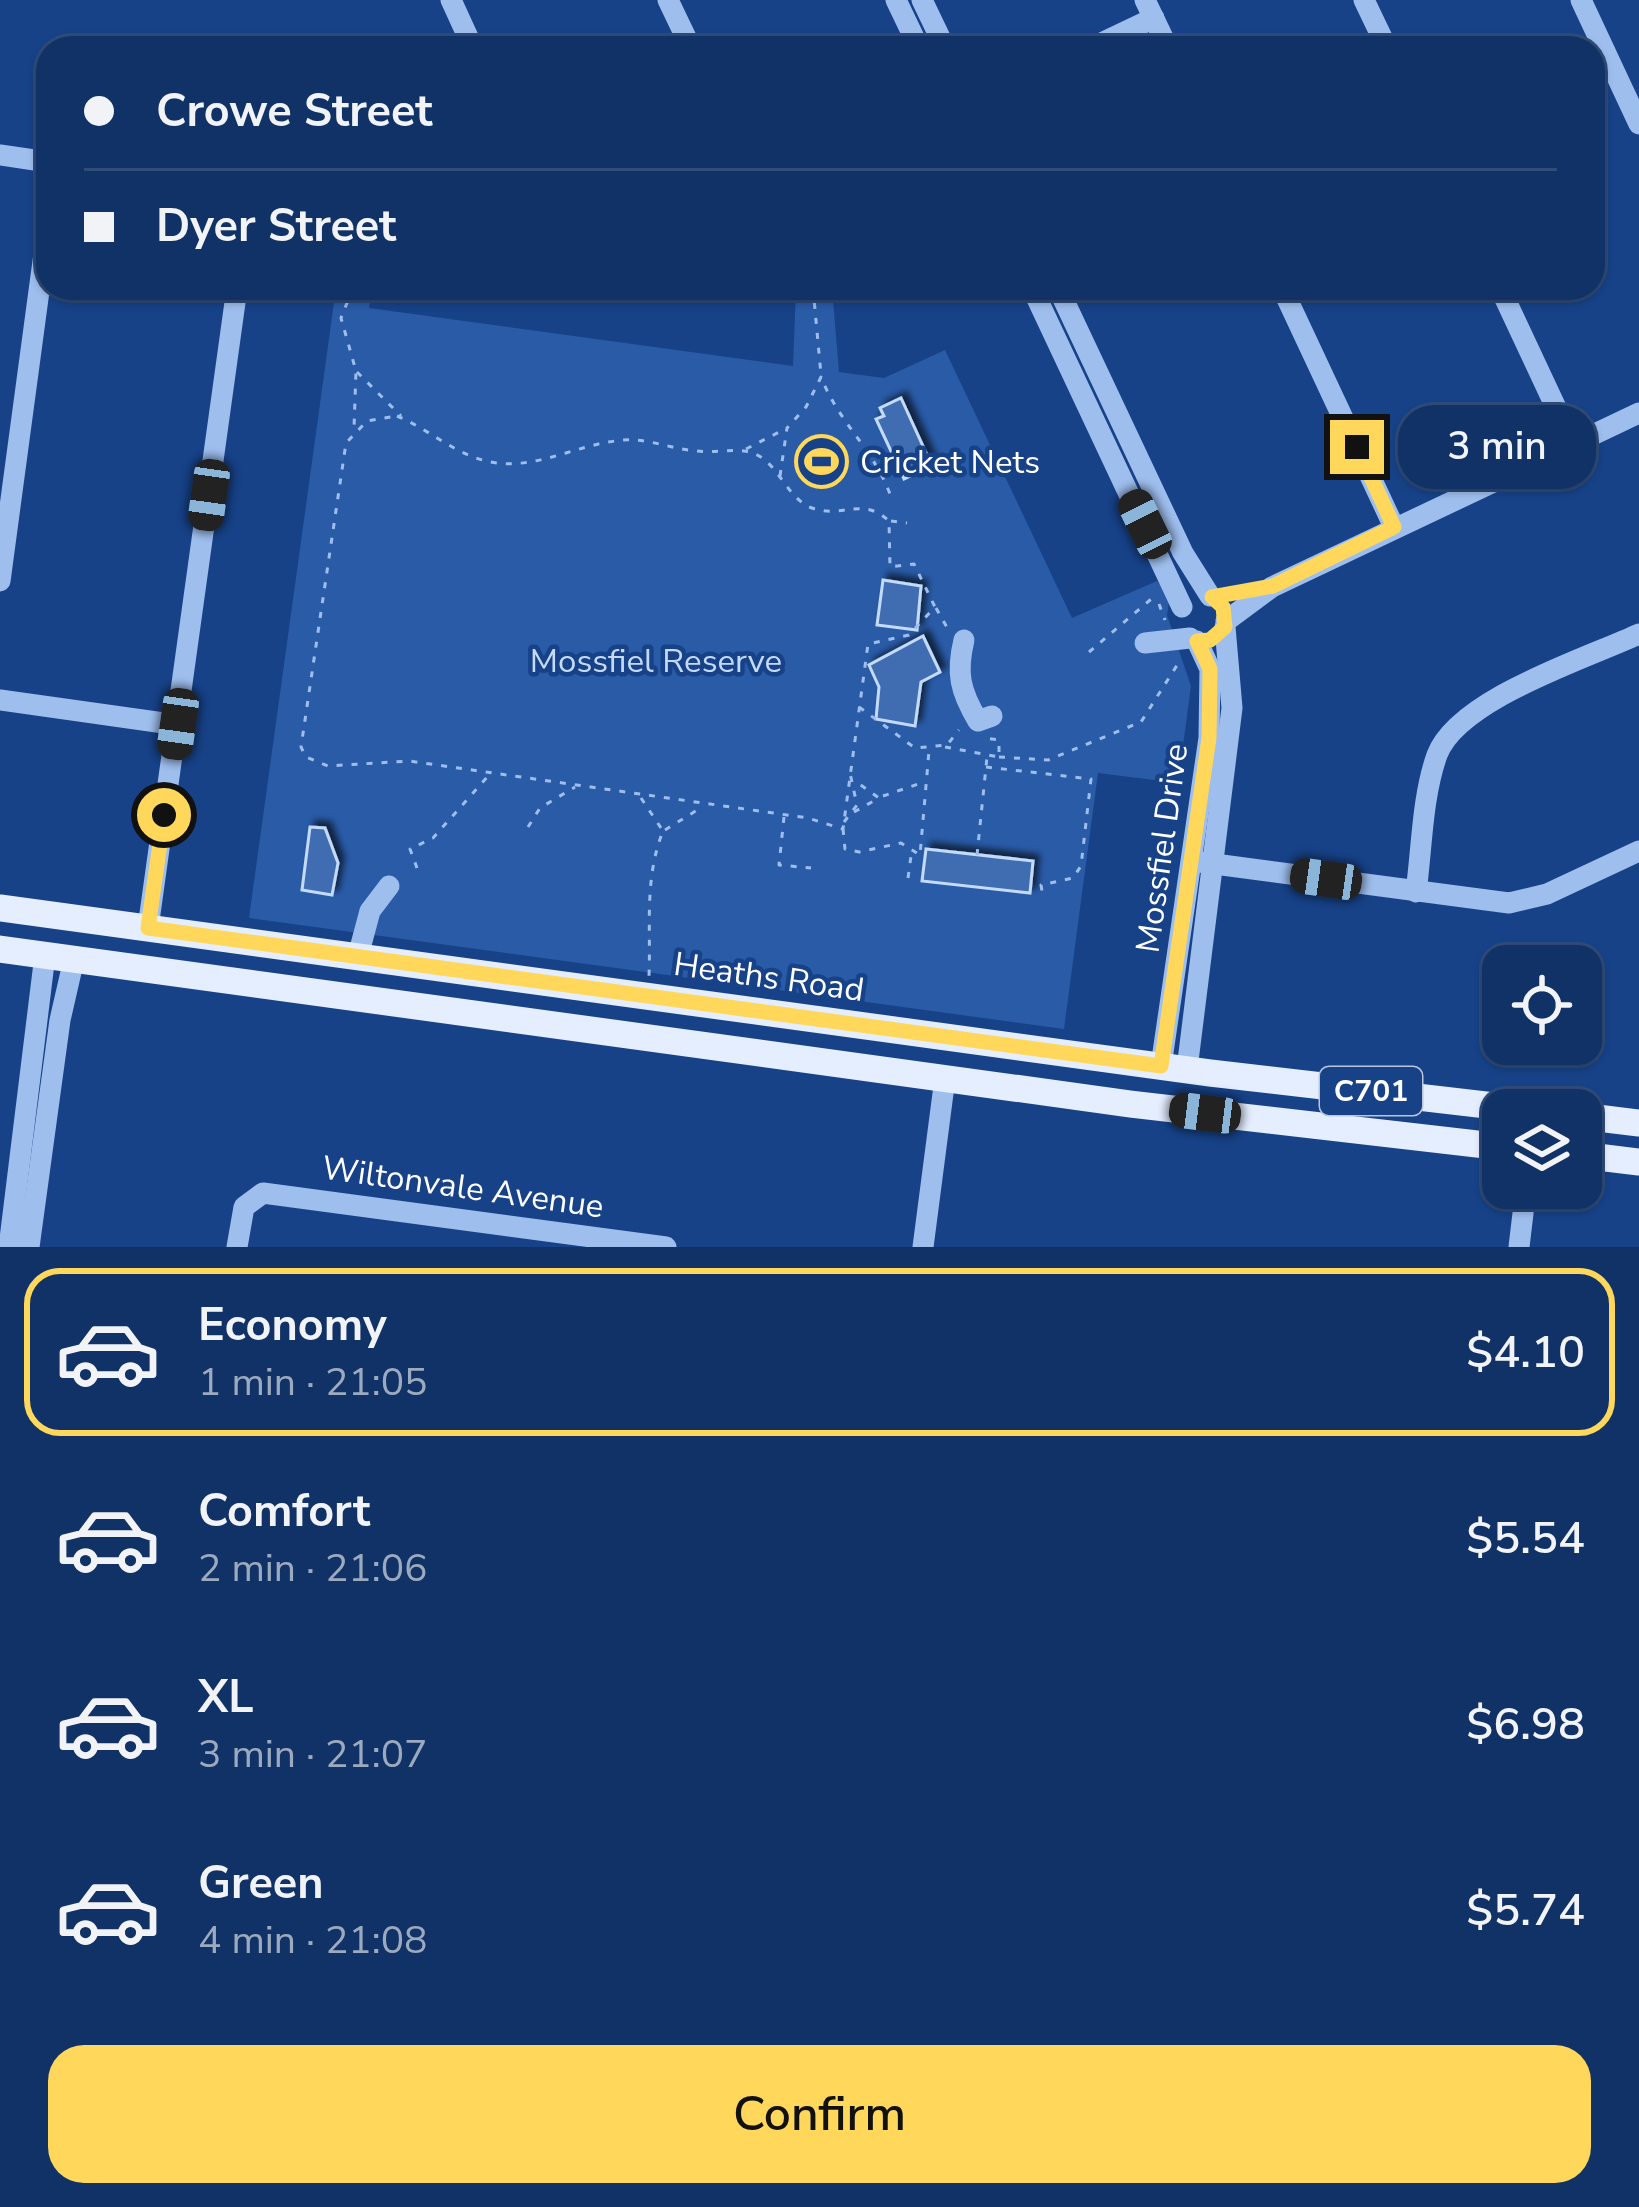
<!DOCTYPE html>
<html lang="en">
<head>
<meta charset="utf-8">
<style>
	:root { --surface:#113266; --page:#1a3a6c; --text:#f1f3f6; --muted:#9caabf; --line:#304d7a; --accent:#ffd85b }
	body { margin:0; font-family:"Nunito Sans",sans-serif; background:var(--page); color:var(--text); height:100vh; display:flex; flex-direction:column; font-size:45px; white-space:nowrap }
	* { box-sizing:border-box; margin:0 }
	p { font-size:39px; color:var(--muted) }
	.icon { flex:none; width:66px; height:66px; fill:none; stroke:currentColor; stroke-width:2; stroke-linecap:round; stroke-linejoin:round }
	.map { position:relative; height:1247px; overflow:hidden }
	.sheet { display:flex; flex-direction:column; background:var(--surface); flex:1 }
	.sheet>* { flex:none }
	.top-card { position:absolute; left:36px; top:36px; width:1569px; height:264px; border-radius:36px; box-shadow:0 3px 9px #0004,0 0 0 3px var(--line); display:grid; align-content:center; height:264px; padding:0 48px; background:var(--surface) }
	.tools { position:absolute; left:1482px; top:945px; display:grid; gap:24px }
	.tools a { display:grid; place-items:center; width:120px; height:120px; border-radius:24px; background:var(--surface); box-shadow:0 3px 9px #0004,0 0 0 3px var(--line); font-size:60px }
	.end { position:absolute; width:54px; height:54px; margin:-27px; border:15px solid #ffd85b; background:#111; box-shadow:0 0 0 6px #111 }
	.from { border-radius:50% }
	.bubble { position:absolute; height:84px; border-radius:36px; background:var(--surface); box-shadow:0 3px 9px #0004,0 0 0 3px var(--line); font-size:39px; font-weight:600; line-height:84px; text-align:center }
	.car { position:absolute; width:36px; height:72px; margin:-36px -18px; border-radius:15px; box-shadow:0 0 9px 3px #0007; background:linear-gradient(#222 24%,#8ab4d8 0 40%,#222 0 76%,#8ab4d8 0 86%,#222 0) }
	.top-card b { display:flex; align-items:center; gap:42px; height:114px; font-size:45px }
	.top-card b+b { border-top:3px solid var(--line) }
	.top-card i { width:30px; height:30px; background:var(--text) }
	ul { padding:21px 0 0; list-style:none }
	li { display:flex; align-items:center; gap:36px; height:168px; margin:0 24px 18px; padding:0 24px; border:6px solid transparent; border-radius:36px }
	li div { flex:1 }
	li b { display:block; font-size:45px }
	li em { font-style:normal; font-weight:600 }
	li.active { border-color:var(--accent) }
	li>.icon { width:108px; height:108px; stroke-width:1.5 }
	.button { display:flex; gap:24px; margin-top:auto; padding:24px 48px }
	.button a { flex:1; height:138px; border-radius:36px; background:var(--accent); color:#111; font-size:48px; font-weight:600; line-height:138px; text-align:center }
	.map>svg:first-child { display:block }
	.green { fill:#295ba7 }
	.building { fill:#3f6cb2; stroke:#c4dafa; stroke-width:3; filter:url(#shadow) }
	.lines { fill:none; stroke-linecap:round; stroke-linejoin:round }
	.path { stroke:#9ebeee; stroke-width:3; stroke-dasharray:6 9; stroke-linecap:butt }
	.minor { stroke:#9ebeee; stroke-width:21 }
	.major { stroke:#e5eeff; stroke-width:27 }
	.route { stroke:#ffd85b; stroke-width:15 }
	.labels { text-anchor:middle; stroke-width:9; stroke-linejoin:round; paint-order:stroke }
	.shield { fill:#174288; stroke:#b9c6db; stroke-width:3 }
	.shield-label { font-size:30px; font-weight:bold; fill:#fff }
	.poi-label { font-size:33px; fill:#fff; stroke:#174288; text-anchor:start }
	.park-label { font-size:33px; fill:#c4dafa; stroke:#174288 }
	.street-label { font-size:33px; fill:#fff; stroke:#174288 }
</style>
</head>
<body>
<div class="map">
<svg width="1639" height="1247" viewBox="0 0 1639 1247">
	<defs>
		<filter id="shadow"><feDropShadow dx="5.5" dy="-5.5" stdDeviation="3" flood-color="#0009"/></filter>
	</defs>
	<rect width="100%" height="100%" fill="#174288"/>
	<!-- green -->
	<polygon class="green" points="336,288 371,288 369,308 793,366 796,288 832,288 839,372 884,378 945,350 1072,618 1157,581 1170,596 1167,615 1191,686 1178,783 1098,773 1064,1029 249,918"/>
	<!-- building -->
	<g class="building">
		<polygon points="901,398 932,466 904,479 876,419 884,416 880,408"/>
		<polygon points="883,580 921,586 917,630 877,625"/>
		<polygon points="923,636 940,672 921,682 915,726 876,719 879,687 869,665"/>
		<polygon points="310,827 325,828 338,863 332,895 302,890"/>
		<polygon points="926,849 1033,861 1030,893 922,881"/>
	</g>
	<g class="lines">
		<!-- path -->
		<g class="path">
			<polyline points="353,288 341,318 356,371 354,428"/>
			<polyline points="813,288 821,375"/>
			<polyline points="357,372 401,416"/>
			<path d="M397,416C431,430 458,458 497,463C537,468 576,446 615,441C644,436 669,449 697,451C713,453 729,449 744,451C778,455 783,497 812,508C842,519 863,496 889,521L890,567L914,564L935,607L909,635L868,644L843,829L808,818L409,761L328,766L306,757L301,747L346,443L367,421Z"/>
			<polyline points="746,449 785,429"/>
			<path d="M780,476L787,428L806,407L821,377C839,423 872,447 890,494"/>
			<polyline points="891,521 907,523"/>
			<polyline points="1159,604 1165,620"/>
			<polyline points="936,608 949,631"/>
			<polyline points="1089,652 1156,595"/>
			<polyline points="859,707 915,748 947,745 959,730"/>
			<polyline points="945,747 999,757 999,740 985,738"/>
			<polyline points="999,757 1048,760 1141,722 1181,659"/>
			<polyline points="986,767 1091,779 1081,866 1073,878 1041,885 1043,897"/>
			<polyline points="883,796 924,782"/>
			<path d="M641,798L663,831C644,879 651,925 649,976"/>
			<polyline points="854,812 879,798 855,781"/>
			<polyline points="784,817 779,865 811,868"/>
			<polyline points="844,822 857,805 850,773"/>
			<polyline points="528,827 540,808 575,787"/>
			<polyline points="843,829 845,849 859,852 901,843 920,855 929,751"/>
			<polyline points="665,830 702,807"/>
			<polyline points="977,855 987,757"/>
			<polyline points="417,868 410,849 433,838 489,775"/>
			<polyline points="908,878 911,856"/>
		</g>
		<!-- minor -->
		<g class="minor">
			<polyline points="451,0 473,48"/>
			<polyline points="668,0 691,48"/>
			<polyline points="896,0 919,48"/>
			<polyline points="922,0 945,48"/>
			<polyline points="1145,0 1168,48"/>
			<polyline points="1364,0 1387,48"/>
			<polyline points="1581,0 1639,124"/>
			<polyline points="1091,48 1154,18"/>
			<polyline points="0,155 48,162"/>
			<polyline points="1032,288 1182,607"/>
			<polyline points="1058,288 1183,553 1210,596"/>
			<polyline points="1282,288 1394,527"/>
			<polyline points="1500,288 1573,444"/>
			<polyline points="0,581 48,224"/>
			<polyline points="1226,621 1272,587 1639,413"/>
			<path d="M964,640C956,673 960,691 978,721L992,716"/>
			<polyline points="1145,643 1190,638"/>
			<polyline points="0,700 178,725"/>
			<polyline points="1192,861 1509,903 1547,894 1639,851"/>
			<path d="M1416,892C1422,848 1422,797 1437,755C1458,699 1585,659 1639,634"/>
			<polyline points="148,928 237,288"/>
			<polyline points="358,956 370,911 389,886"/>
			<polyline points="1161,1066 1209,738 1210,669 1197,641"/>
			<polyline points="1187,1069 1232,708 1225,627"/>
			<polyline points="9,1247 45,955"/>
			<polyline points="29,1247 60,1020 74,959"/>
			<polyline points="237,1247 244,1207 263,1193 666,1247"/>
			<polyline points="923,1247 945,1078"/>
			<polyline points="1519,1247 1526,1188"/>
		</g>
		<!-- major -->
		<g class="major">
			<polyline points="0,908 1210,1073 1529,1110"/>
			<polyline points="0,949 1131,1104 1503,1147"/>
			<polyline points="1581,1116 1639,1123"/>
			<polyline points="1581,1155 1639,1162"/>
		</g>
	</g>
	<g class="lines">
		<!-- route -->
		<polyline class="route" points="164,815 148,928 1161,1066 1209,738 1210,669 1197,641 1210,640 1225,627 1223,607 1212,597 1273,586 1394,527 1357,447"/>
	</g>
	<!-- icons -->
	<defs>
		<symbol id="stadium-ring" viewBox="-11 -11 22 22"><circle r="9.5" fill="#174288" stroke="#ffd85b" stroke-width="1.5"/><path d="M0-5a6.5 5 0 1 0 0 10a6.5 5 0 1 0 0-10ZM-3.5-1.8h7v3.6h-7Z" fill="#ffd85b"/></symbol>
	</defs>
	<g fill-rule="evenodd">
		<use href="#stadium-ring" x="792" y="432" width="59" height="59"/>
	</g>
	<g class="labels">
		<!-- shield labels -->
		<rect class="shield" x="1320" y="1067" width="102" height="48" rx="9"/>
		<g class="shield-label">
			<text x="1371" y="1101">C701</text>
		</g>
		<!-- poi labels -->
		<g class="poi-label">
			<text x="860" y="473">Cricket Nets</text>
		</g>
		<!-- park labels -->
		<g class="park-label">
			<text x="656" y="672">Mossfiel Reserve</text>
		</g>
		<!-- street labels -->
		<g class="street-label">
			<text transform="translate(1161 848) rotate(-82)" y="12">Mossfiel Drive</text>
			<text transform="translate(769 976) rotate(8)" y="12">Heaths Road</text>
			<text transform="translate(463 1186) rotate(8)" y="12">Wiltonvale Avenue</text>
		</g>
	</g>
</svg>
<div class="tools">
<a><svg class="icon" aria-label="locate" viewBox="0 0 24 24"><circle cx="12" cy="12" r="6"/><path d="M12 2v4M12 18v4M2 12h4M18 12h4"/></svg></a>
<a><svg class="icon" aria-label="layers" viewBox="0 0 24 24"><path d="M12 4l9 5-9 5-9-5zM3 14l9 5 9-5"/></svg></a>
</div>
<i class="end from" style="left:164px;top:815px"></i>
<i class="end" style="left:1357px;top:447px"></i>
<div class="bubble" style="left:1398px;top:405px;width:198px">3 min</div>
<i class="car" style="left:209px;top:495px;rotate:188deg"></i>
<i class="car" style="left:1145px;top:524px;rotate:334deg"></i>
<i class="car" style="left:178px;top:724px;rotate:188deg"></i>
<i class="car" style="left:1326px;top:879px;rotate:278deg"></i>
<i class="car" style="left:1205px;top:1113px;rotate:277deg"></i>
<div class="top-card">
<b><i class="from"></i>Crowe Street</b>
<b><i></i>Dyer Street</b>
</div>
</div>
<section class="sheet">
<ul>
<li class="active"><svg class="icon" aria-label="car" viewBox="0 0 24 24"><path d="M5 17H2v-5l4-1 3-4h7l3 4 3 1v5h-3M9 17h6M6 11h13"/><circle cx="7" cy="17" r="2"/><circle cx="17" cy="17" r="2"/></svg><div><b>Economy</b><p>1 min · 21:05</p></div><em>$4.10</em></li>
<li><svg class="icon" aria-label="car" viewBox="0 0 24 24"><path d="M5 17H2v-5l4-1 3-4h7l3 4 3 1v5h-3M9 17h6M6 11h13"/><circle cx="7" cy="17" r="2"/><circle cx="17" cy="17" r="2"/></svg><div><b>Comfort</b><p>2 min · 21:06</p></div><em>$5.54</em></li>
<li><svg class="icon" aria-label="car" viewBox="0 0 24 24"><path d="M5 17H2v-5l4-1 3-4h7l3 4 3 1v5h-3M9 17h6M6 11h13"/><circle cx="7" cy="17" r="2"/><circle cx="17" cy="17" r="2"/></svg><div><b>XL</b><p>3 min · 21:07</p></div><em>$6.98</em></li>
<li><svg class="icon" aria-label="car" viewBox="0 0 24 24"><path d="M5 17H2v-5l4-1 3-4h7l3 4 3 1v5h-3M9 17h6M6 11h13"/><circle cx="7" cy="17" r="2"/><circle cx="17" cy="17" r="2"/></svg><div><b>Green</b><p>4 min · 21:08</p></div><em>$5.74</em></li>
</ul>
<div class="button"><a>Confirm</a></div>
</section>
</body>
</html>
